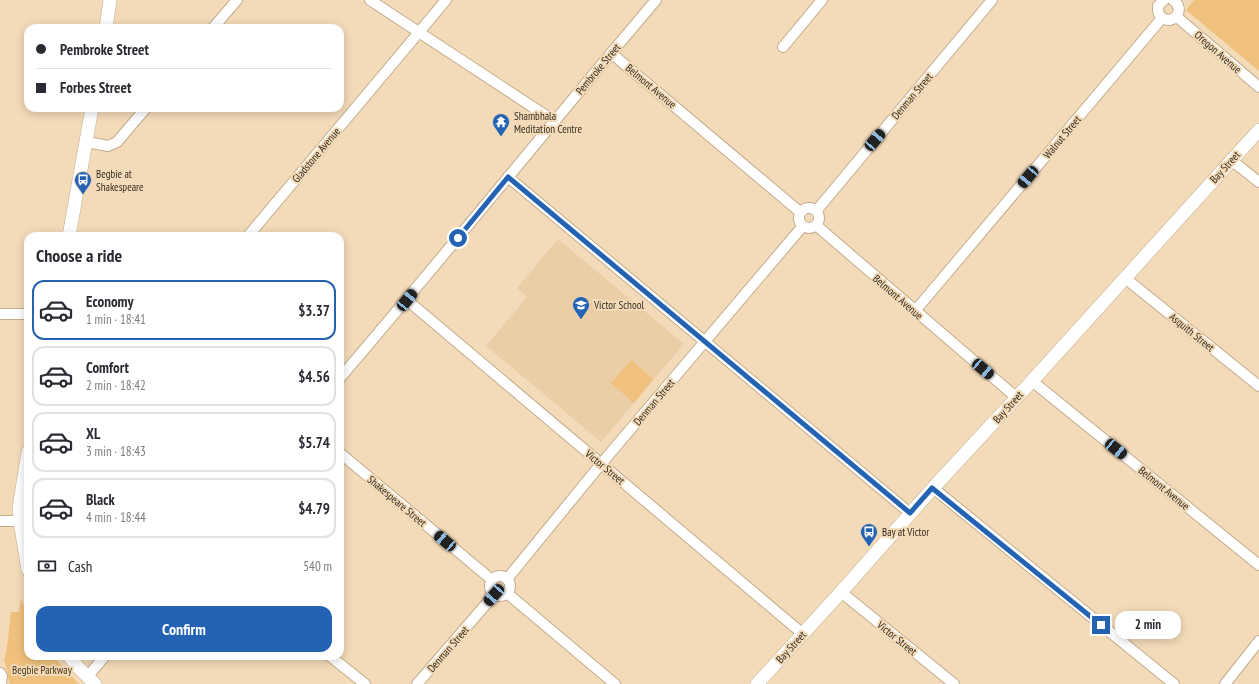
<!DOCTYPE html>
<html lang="en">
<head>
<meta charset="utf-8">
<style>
	:root { --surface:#fff; --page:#f7f7f7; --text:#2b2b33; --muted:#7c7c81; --line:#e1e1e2; --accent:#2463b4 }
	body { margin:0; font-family:"PT Sans Narrow",sans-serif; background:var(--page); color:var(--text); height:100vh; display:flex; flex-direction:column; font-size:15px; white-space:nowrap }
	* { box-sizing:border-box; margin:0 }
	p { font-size:13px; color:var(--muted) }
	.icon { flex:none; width:22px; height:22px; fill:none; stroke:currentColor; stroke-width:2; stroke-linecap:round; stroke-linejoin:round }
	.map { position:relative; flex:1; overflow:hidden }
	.details { position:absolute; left:24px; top:232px; width:320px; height:428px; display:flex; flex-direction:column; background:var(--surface); border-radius:12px; box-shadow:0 2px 10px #0003 }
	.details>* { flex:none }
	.hud { position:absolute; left:24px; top:24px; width:320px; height:88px; border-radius:12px; box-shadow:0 2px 10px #0003; display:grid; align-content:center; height:88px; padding:0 12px; background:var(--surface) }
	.end { position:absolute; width:18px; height:18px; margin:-9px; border:5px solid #2463b4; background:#fff; box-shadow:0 0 0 2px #fff }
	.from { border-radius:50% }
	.bubble { position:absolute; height:28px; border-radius:12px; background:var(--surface); box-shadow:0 2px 10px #0003; font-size:13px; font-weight:800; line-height:28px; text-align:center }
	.car { position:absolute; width:12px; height:24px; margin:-12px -6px; border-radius:5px; box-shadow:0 0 3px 1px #0007; background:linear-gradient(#222 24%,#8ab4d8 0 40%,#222 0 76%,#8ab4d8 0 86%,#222 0) }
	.hud b { display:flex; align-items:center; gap:14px; height:38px; font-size:15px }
	.hud b+b { border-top:1px solid var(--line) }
	.hud i { width:10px; height:10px; background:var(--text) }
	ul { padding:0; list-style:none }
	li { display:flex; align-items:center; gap:12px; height:60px; margin:0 8px 6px; padding:0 4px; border:2px solid var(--line); border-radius:12px }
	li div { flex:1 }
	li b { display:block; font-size:15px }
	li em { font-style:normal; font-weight:800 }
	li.active { border-color:var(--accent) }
	li>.icon { width:36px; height:36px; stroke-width:1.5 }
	h2 { padding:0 12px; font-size:18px; line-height:48px }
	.pay { display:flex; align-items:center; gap:10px; height:44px; padding:0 12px; font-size:15px }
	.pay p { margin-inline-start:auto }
	.primary-button { display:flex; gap:8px; margin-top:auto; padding:8px 12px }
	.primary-button a { flex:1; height:46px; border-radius:12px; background:var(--accent); color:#fff; font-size:16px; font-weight:800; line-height:46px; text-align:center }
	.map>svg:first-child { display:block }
	.built { fill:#ebcea6 }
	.green { fill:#f0c17c }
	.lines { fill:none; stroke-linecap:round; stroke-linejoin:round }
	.minor-casing { stroke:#c3ac8b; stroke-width:12 }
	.secondary-casing { stroke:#c3ac8b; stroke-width:14 }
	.minor { stroke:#fff; stroke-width:10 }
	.secondary { stroke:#fff; stroke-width:13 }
	.route { stroke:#2463b4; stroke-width:5 }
	.labels { text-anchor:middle; stroke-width:4; stroke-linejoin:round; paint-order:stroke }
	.street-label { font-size:11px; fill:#352c1f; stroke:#f3dbb9 }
	.poi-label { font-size:11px; fill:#352c1f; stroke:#f3dbb9; text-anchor:start }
	.park-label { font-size:11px; fill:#4a3616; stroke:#f3dbb9 }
</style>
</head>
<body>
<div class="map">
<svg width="1259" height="684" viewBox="0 0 1259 684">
	<rect width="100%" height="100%" fill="#f3dbb9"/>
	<!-- built -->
	<polygon class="built" points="558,239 684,344 601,442 486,346 527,297 517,288"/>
	<!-- green -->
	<g class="green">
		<polygon points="1194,0 1259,0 1259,71 1186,10"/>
		<polygon points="631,360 653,379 634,403 611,383"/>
		<path d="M21,598L28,616V656H53L79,684H10C6,676 9,669 4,661L7,647L11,612H19Z"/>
	</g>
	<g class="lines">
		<defs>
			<g id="minor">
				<polyline points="370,0 554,121"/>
				<path d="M1164,0L1158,6C1157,15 1162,20 1170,20C1180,17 1182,6 1173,0"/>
				<polyline points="1177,17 1259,87"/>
				<polyline points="213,28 237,0"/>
				<polyline points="783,47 822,0"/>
				<polyline points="611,53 800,212"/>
				<polyline points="87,142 108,146 117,142 146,108"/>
				<polyline points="1231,160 1259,182"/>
				<polyline points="508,177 910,513"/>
				<circle cx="809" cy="218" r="10"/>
				<polyline points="817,210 992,0"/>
				<polyline points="817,226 1017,398"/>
				<polyline points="248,236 446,0"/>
				<polyline points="1125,278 1259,386"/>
				<polyline points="407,300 803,634"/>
				<polyline points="915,311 1162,18"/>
				<polyline points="0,314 28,314"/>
				<path d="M340,378C447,253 550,125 656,0"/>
				<polyline points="1032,381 1259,565"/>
				<polyline points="340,453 492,580"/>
				<polyline points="933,488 1174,684"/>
				<polyline points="0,521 20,521"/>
				<circle cx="500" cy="586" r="10"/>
				<polyline points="507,579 601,464 802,227"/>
				<polyline points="841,592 954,684"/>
				<polyline points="507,593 615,684"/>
				<polyline points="330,656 365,684"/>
				<polyline points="0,673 2,676 1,684"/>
				<polyline points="87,677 105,656"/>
				<polyline points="417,684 494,595"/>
				<polyline points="1225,684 1259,641"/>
			</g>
			<g id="secondary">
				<polyline points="106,28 110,0"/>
				<polyline points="69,236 92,108"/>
				<polyline points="28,452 19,508 20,521 28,570"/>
				<polyline points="69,656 77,666 95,684"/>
				<polyline points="757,684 841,592 933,488 1032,381 1259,130"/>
			</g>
		</defs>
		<!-- minor casing -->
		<use href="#minor" class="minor-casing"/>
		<!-- secondary casing -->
		<use href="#secondary" class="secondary-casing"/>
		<!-- minor -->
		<use href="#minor" class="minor"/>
		<!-- secondary -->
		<use href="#secondary" class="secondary"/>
	</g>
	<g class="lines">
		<!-- route -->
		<polyline class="route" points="458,238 508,177 910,513 932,488 1101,625"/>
	</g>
	<!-- icons -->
	<defs>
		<symbol id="temple-pin" viewBox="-11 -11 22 30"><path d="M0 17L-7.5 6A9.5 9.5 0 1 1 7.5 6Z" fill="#2463b4" stroke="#f3dbb9"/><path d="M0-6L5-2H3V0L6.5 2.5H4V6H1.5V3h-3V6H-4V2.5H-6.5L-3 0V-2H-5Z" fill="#fff"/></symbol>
		<symbol id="bus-pin" viewBox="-11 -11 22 30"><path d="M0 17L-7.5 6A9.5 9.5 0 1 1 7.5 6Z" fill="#2463b4" stroke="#f3dbb9"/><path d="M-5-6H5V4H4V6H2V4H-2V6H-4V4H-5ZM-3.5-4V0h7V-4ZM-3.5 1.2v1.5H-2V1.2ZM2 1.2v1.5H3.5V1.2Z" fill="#fff"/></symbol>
		<symbol id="school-pin" viewBox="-11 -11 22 30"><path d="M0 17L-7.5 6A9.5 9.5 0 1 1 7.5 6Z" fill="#2463b4" stroke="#f3dbb9"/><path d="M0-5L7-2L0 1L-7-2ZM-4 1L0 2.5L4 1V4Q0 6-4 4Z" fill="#fff"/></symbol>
	</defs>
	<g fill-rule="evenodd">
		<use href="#temple-pin" x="491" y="112" width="20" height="27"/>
		<use href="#bus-pin" x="73" y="170" width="20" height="27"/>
		<use href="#school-pin" x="571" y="295" width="20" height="27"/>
		<use href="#bus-pin" x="859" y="522" width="20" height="27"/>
	</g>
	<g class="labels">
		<!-- street labels -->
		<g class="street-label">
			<text transform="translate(1218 52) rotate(41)" y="4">Oregon Avenue</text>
			<text transform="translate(598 69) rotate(-50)" y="4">Pembroke Street</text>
			<text transform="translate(651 86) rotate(40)" y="4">Belmont Avenue</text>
			<text transform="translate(912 96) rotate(-50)" y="4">Denman Street</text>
			<text transform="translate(1062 137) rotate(-50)" y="4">Walnut Street</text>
			<text transform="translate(316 155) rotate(-50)" y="4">Gladstone Avenue</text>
			<text transform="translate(1225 167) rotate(-48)" y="4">Bay Street</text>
			<text transform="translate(898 297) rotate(41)" y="4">Belmont Avenue</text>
			<text transform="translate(1192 332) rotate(39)" y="4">Asquith Street</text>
			<text transform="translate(654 402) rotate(-50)" y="4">Denman Street</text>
			<text transform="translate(1008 407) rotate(-48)" y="4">Bay Street</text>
			<text transform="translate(605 467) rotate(40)" y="4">Victor Street</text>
			<text transform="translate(1164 488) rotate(39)" y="4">Belmont Avenue</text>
			<text transform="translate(397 501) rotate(40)" y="4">Shakespeare Street</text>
			<text transform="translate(897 638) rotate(39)" y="4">Victor Street</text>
			<text transform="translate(791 647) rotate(-48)" y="4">Bay Street</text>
			<text transform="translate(448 649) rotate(-49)" y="4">Denman Street</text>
		</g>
		<!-- poi labels -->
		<g class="poi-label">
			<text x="514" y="120">Shambhala<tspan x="514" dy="13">Meditation Centre</tspan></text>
			<text x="96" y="178">Begbie at<tspan x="96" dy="13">Shakespeare</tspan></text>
			<text x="594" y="309">Victor School</text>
			<text x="882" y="536">Bay at Victor</text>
		</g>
		<!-- park labels -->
		<g class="park-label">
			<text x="42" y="674">Begbie Parkway</text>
		</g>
	</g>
</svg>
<i class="end from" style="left:458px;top:238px"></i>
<i class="end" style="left:1101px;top:625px"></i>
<div class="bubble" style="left:1115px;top:611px;width:66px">2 min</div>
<i class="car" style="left:875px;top:140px;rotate:40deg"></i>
<i class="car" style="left:1028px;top:177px;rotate:220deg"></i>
<i class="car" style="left:407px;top:300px;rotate:39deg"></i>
<i class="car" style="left:983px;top:369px;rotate:130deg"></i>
<i class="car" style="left:1116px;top:449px;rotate:129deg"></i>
<i class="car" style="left:445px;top:541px;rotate:310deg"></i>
<i class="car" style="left:494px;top:595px;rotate:221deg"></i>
<div class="hud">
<b><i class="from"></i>Pembroke Street</b>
<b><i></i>Forbes Street</b>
</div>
<section class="details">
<h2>Choose a ride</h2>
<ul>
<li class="active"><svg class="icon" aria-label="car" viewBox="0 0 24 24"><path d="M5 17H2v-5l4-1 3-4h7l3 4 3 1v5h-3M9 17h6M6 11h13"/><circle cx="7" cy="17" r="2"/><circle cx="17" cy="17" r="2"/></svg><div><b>Economy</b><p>1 min · 18:41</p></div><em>$3.37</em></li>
<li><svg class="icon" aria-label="car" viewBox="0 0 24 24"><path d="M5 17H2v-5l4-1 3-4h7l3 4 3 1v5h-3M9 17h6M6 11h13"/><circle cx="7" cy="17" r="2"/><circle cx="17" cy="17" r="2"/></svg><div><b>Comfort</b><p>2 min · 18:42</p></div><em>$4.56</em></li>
<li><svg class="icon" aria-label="car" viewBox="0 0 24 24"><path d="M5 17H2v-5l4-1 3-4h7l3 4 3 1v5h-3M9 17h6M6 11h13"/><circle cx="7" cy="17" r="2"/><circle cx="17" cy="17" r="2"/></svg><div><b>XL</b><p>3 min · 18:43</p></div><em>$5.74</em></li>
<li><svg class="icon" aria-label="car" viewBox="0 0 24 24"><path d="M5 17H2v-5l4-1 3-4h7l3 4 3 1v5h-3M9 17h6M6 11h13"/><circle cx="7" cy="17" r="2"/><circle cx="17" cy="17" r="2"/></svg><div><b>Black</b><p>4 min · 18:44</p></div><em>$4.79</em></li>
</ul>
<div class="pay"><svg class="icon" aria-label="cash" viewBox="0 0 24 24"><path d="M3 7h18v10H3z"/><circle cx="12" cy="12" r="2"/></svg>Cash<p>540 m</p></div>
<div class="primary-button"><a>Confirm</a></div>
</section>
</div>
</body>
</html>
